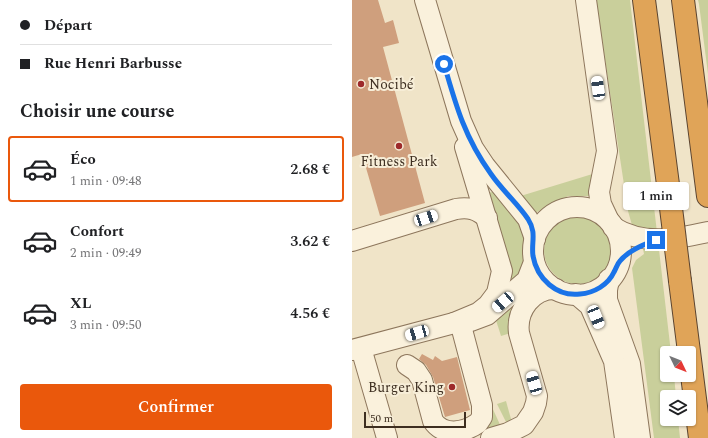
<!DOCTYPE html>
<html lang="fr">
<head>
<meta charset="utf-8">
<style>
	:root { --surface:#fff; --page:#f2f2f2; --text:#202124; --muted:#757577; --line:#e0e0e0; --accent:#ea580c }
	body { margin:0; font-family:Spectral,serif; background:var(--page); color:var(--text); height:100vh; display:flex; flex-direction:column; font-size:15px; white-space:nowrap }
	* { box-sizing:border-box; margin:0 }
	p { font-size:13px; color:var(--muted) }
	.icon { flex:none; width:22px; height:22px; fill:none; stroke:currentColor; stroke-width:2; stroke-linecap:round; stroke-linejoin:round }
	.map { position:relative; flex:1; overflow:hidden }
	.sheet { display:flex; flex-direction:column; background:var(--surface); width:352px }
	.sheet>* { flex:none }
	.guide { display:grid; align-content:center; height:88px; padding:0 20px; background:var(--surface) }
	.needle { width:26px; rotate:133deg }
	.buttons { position:absolute; left:308px; top:346px; display:grid; gap:8px }
	.buttons a { display:grid; place-items:center; width:36px; height:36px; border-radius:4px; background:var(--surface); box-shadow:0 1px 3px #0004; font-size:20px }
	.scale { position:absolute; left:12px; bottom:10px; width:102px; box-sizing:border-box; padding-left:4px; border:2px solid #3d2e20; border-top:0; font-size:11px; line-height:14px; white-space:nowrap; color:#3d2e20; -webkit-text-stroke:3px #f7eed8; paint-order:stroke }
	.end { position:absolute; width:18px; height:18px; margin:-9px; border:5px solid #1a73e8; background:#fff; box-shadow:0 0 0 2px #fff }
	.from { border-radius:50% }
	.bubble { position:absolute; height:28px; border-radius:4px; background:var(--surface); box-shadow:0 1px 3px #0004; font-size:13px; font-weight:600; line-height:28px; text-align:center }
	.car { position:absolute; width:12px; height:24px; margin:-12px -6px; border-radius:5px; box-shadow:0 0 3px 1px #0007; background:linear-gradient(#fff 24%,#345 0 40%,#fff 0 76%,#345 0 86%,#fff 0) }
	.guide b { display:flex; align-items:center; gap:14px; height:38px; font-size:15px }
	.guide b+b { border-top:1px solid var(--line) }
	.guide i { width:10px; height:10px; background:var(--text) }
	ul { padding:0; list-style:none }
	li { display:flex; align-items:center; gap:12px; height:66px; margin:0 8px 6px; padding:0 12px; border:2px solid transparent; border-radius:4px }
	li div { flex:1 }
	li b { display:block; font-size:15px }
	li em { font-style:normal; font-weight:600 }
	li.on { border-color:var(--accent) }
	li>.icon { width:36px; height:36px; stroke-width:1.5 }
	h2 { padding:0 20px; font-size:18px; line-height:48px }
	.cta { display:flex; gap:8px; margin-top:auto; padding:8px 20px }
	.cta a { flex:1; height:46px; border-radius:4px; background:var(--accent); color:#fff; font-size:16px; font-weight:600; line-height:46px; text-align:center }
	main { display:flex; flex:1; min-height:0 }
	.map>svg:first-child { display:block }
	.green { fill:#c9cf9b }
	.building { fill:#cf9f7d }
	.lines { fill:none; stroke-linecap:round; stroke-linejoin:round }
	.minor-casing { stroke:#8d765c; stroke-width:22 }
	.highway-casing { stroke:#5b4430; stroke-width:24 }
	.minor { stroke:#faf1dc; stroke-width:20 }
	.highway { stroke:#e0a458; stroke-width:22 }
	.highway-bridge-casing { stroke:#5b4430; stroke-width:24; stroke-linecap:butt }
	.highway-bridge { stroke:#e0a458; stroke-width:22 }
	.route { stroke:#1a73e8; stroke-width:5 }
	.poi-dot { fill:#9e2a2b; stroke:#f7eed8; stroke-width:1.5 }
	.labels { text-anchor:middle; stroke-width:4; stroke-linejoin:round; paint-order:stroke }
	.poi-label { font-size:14px; fill:#3d2e20; stroke:#f7eed8; text-anchor:start }
</style>
</head>
<body>
<main>
<section class="sheet">
<div class="guide">
<b><i class="from"></i>Départ</b>
<b><i></i>Rue Henri Barbusse</b>
</div>
<h2>Choisir une course</h2>
<ul>
<li class="on"><svg class="icon" aria-label="car" viewBox="0 0 24 24"><path d="M5 17H2v-5l4-1 3-4h7l3 4 3 1v5h-3M9 17h6M6 11h13"/><circle cx="7" cy="17" r="2"/><circle cx="17" cy="17" r="2"/></svg><div><b>Éco</b><p>1 min · 09:48</p></div><em>2.68 €</em></li>
<li><svg class="icon" aria-label="car" viewBox="0 0 24 24"><path d="M5 17H2v-5l4-1 3-4h7l3 4 3 1v5h-3M9 17h6M6 11h13"/><circle cx="7" cy="17" r="2"/><circle cx="17" cy="17" r="2"/></svg><div><b>Confort</b><p>2 min · 09:49</p></div><em>3.62 €</em></li>
<li><svg class="icon" aria-label="car" viewBox="0 0 24 24"><path d="M5 17H2v-5l4-1 3-4h7l3 4 3 1v5h-3M9 17h6M6 11h13"/><circle cx="7" cy="17" r="2"/><circle cx="17" cy="17" r="2"/></svg><div><b>XL</b><p>3 min · 09:50</p></div><em>4.56 €</em></li>
</ul>
<div class="cta"><a>Confirmer</a></div>
</section>
<div class="map">
<svg width="356" height="438" viewBox="0 0 356 438">
	<rect width="100%" height="100%" fill="#f0e4c8"/>
	<!-- green -->
	<g class="green">
		<polygon points="244,0 278,0 319,353 315,353 315,375 322,375 324,397 315,397 315,419 326,419 328,438 302,438 280,268 284,260 292,254 287,229 280,225 276,211"/>
		<polygon points="346,0 356,0 356,74 347,4"/>
		<polygon points="247,172 239,196 216,196 183,213 162,198"/>
		<polygon points="141,192 165,218 172,232 171,261 169,272 155,292 132,193"/>
		<circle cx="226" cy="250" r="34"/>
		<polygon points="174,287 159,333 149,336 143,317"/>
		<polygon points="154,401 159,419 156,426 145,404"/>
		<polygon points="139,405 150,429 136,433 129,425"/>
	</g>
	<!-- building -->
	<g class="building">
		<polygon points="0,0 26,0 33,23 41,20 47,43 31,47 73,203 28,216 10,154 0,157"/>
		<polygon points="70,354 81,360 83,356 90,361 105,357 118,410 93,417 81,377 74,365 67,359"/>
	</g>
	<g class="lines">
		<defs>
			<g id="minor">
				<polyline points="73,0 109,121 121,148 133,166 176,219 183,239"/>
				<polyline points="234,0 255,151 247,192 249,204 257,221"/>
				<circle cx="225" cy="251" r="44"/>
				<path d="M261,227C291,246 324,239 356,232"/>
				<path d="M0,241L104,209C117,207 125,209 135,218"/>
				<polyline points="257,279 255,290 255,300 278,364 288,438"/>
				<polyline points="224,294 238,306 262,361 273,438"/>
				<polyline points="102,323 126,313 136,305 145,293 150,271 113,147"/>
				<polyline points="9,348 35,438"/>
				<polyline points="0,350 102,323 119,321 135,315 175,280 182,262"/>
				<path d="M55,365L64,371L70,380L81,421C91,436 112,433 126,423L130,417V405L108,322"/>
				<path d="M139,438L156,433L172,425L181,412L184,403L185,396L167,333C164,311 180,288 204,289"/>
			</g>
			<g id="highway">
				<polyline points="292,0 318,200"/>
				<polyline points="331,0 356,196"/>
				<polyline points="328,281 348,438"/>
			</g>
		</defs>
		<!-- minor casing -->
		<use href="#minor" class="minor-casing"/>
		<!-- highway casing -->
		<use href="#highway" class="highway-casing"/>
		<!-- minor -->
		<use href="#minor" class="minor"/>
		<!-- highway -->
		<use href="#highway" class="highway"/>
		<defs>
			<polyline id="highway-bridge" points="318,200 328,281"/>
		</defs>
		<!-- highway-bridge casing -->
		<use href="#highway-bridge" class="highway-bridge-casing"/>
		<!-- highway-bridge -->
		<use href="#highway-bridge" class="highway-bridge"/>
	</g>
	<g class="lines">
		<!-- route -->
		<path class="route" d="M92,64C104,106 113,138 139,174C150,190 165,203 176,219C185,233 179,242 181,256C185,279 205,297 228,294C242,293 256,285 262,272C264,269 265,264 268,261C277,250 291,245 304,240"/>
	</g>
	<!-- markers -->
	<g class="poi-dot">
		<circle cx="9" cy="84" r="4"/>
		<circle cx="47" cy="146" r="4"/>
		<circle cx="100" cy="387" r="4"/>
	</g>
	<g class="labels">
		<!-- poi labels -->
		<g class="poi-label">
			<text x="17" y="89">Nocibé</text>
			<text x="47" y="166" text-anchor="middle">Fitness Park</text>
			<text x="92" y="392" text-anchor="end">Burger King</text>
		</g>
	</g>
</svg>
<div class="buttons">
<a><svg class="needle" viewBox="-14 -14 28 28"><path d="M0-13l5 13h-10z" fill="#e53935"/><path d="M0 13l5-13h-10z" fill="#757577"/></svg></a>
<a><svg class="icon" aria-label="layers" viewBox="0 0 24 24"><path d="M12 4l9 5-9 5-9-5zM3 14l9 5 9-5"/></svg></a>
</div>
<div class="scale">50 m</div>
<i class="end from" style="left:92px;top:64px"></i>
<i class="end" style="left:304px;top:240px"></i>
<div class="bubble" style="left:271px;top:182px;width:66px">1 min</div>
<i class="car" style="left:246px;top:88px;rotate:352deg"></i>
<i class="car" style="left:74px;top:218px;rotate:72deg"></i>
<i class="car" style="left:151px;top:302px;rotate:229deg"></i>
<i class="car" style="left:244px;top:317px;rotate:158deg"></i>
<i class="car" style="left:65px;top:333px;rotate:254deg"></i>
<i class="car" style="left:182px;top:383px;rotate:344deg"></i>
</div>
</main>
</body>
</html>
